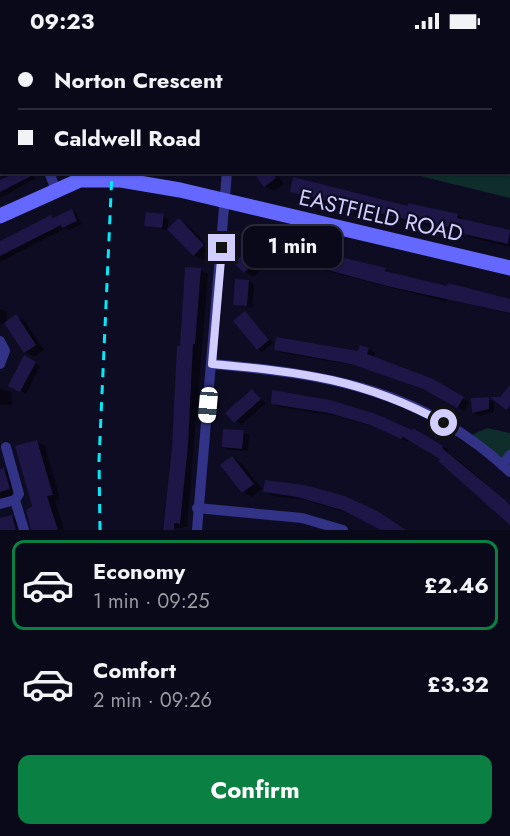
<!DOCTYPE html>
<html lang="en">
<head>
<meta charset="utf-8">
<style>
	:root { --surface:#0a091a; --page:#131223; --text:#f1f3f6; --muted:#999aa2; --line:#2a2a39; --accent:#0b8043 }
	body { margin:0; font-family:Jost,sans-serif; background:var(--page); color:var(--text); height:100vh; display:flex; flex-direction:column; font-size:22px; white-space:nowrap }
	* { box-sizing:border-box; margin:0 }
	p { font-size:20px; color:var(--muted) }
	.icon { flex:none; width:33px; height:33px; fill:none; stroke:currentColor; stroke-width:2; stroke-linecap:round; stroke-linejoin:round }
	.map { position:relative; height:488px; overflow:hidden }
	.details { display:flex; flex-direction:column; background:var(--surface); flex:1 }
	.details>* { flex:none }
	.guide { position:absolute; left:0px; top:0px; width:510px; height:132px; box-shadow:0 2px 4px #0004,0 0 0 2px var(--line); display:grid; align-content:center; height:132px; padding:0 18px; background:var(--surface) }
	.end { position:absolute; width:27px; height:27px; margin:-14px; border:8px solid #d1cdff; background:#111; box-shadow:0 0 0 3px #111 }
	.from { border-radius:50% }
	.bubble { position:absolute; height:42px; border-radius:12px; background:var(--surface); box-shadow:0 2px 4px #0004,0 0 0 2px var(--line); font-size:20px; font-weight:700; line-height:42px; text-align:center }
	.car { position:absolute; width:18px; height:36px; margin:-18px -9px; border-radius:8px; box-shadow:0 0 4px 2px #0007; background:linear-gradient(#fff 24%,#345 0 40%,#fff 0 76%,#345 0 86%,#fff 0) }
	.guide b { display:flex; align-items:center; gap:21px; height:57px; font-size:22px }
	.guide b+b { border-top:2px solid var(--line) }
	.guide i { width:15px; height:15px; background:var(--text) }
	ul { padding:10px 0 0; list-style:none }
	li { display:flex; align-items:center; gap:18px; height:90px; margin:0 12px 9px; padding:0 6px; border:3px solid transparent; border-radius:12px }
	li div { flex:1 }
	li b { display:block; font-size:22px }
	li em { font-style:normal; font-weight:700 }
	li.active { border-color:var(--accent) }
	li>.icon { width:54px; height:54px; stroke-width:1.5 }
	.button { display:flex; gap:12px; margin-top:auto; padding:12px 18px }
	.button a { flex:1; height:69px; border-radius:12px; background:var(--accent); color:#fff; font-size:24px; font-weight:700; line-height:69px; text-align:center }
	.status { display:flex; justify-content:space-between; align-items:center; height:42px; padding:0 30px; background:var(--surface); direction:ltr }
	.status svg { height:16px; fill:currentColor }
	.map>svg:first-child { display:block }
	.green { fill:#0e2d2b }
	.shadow { fill:#0007 }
	.building { fill:#1d1646 }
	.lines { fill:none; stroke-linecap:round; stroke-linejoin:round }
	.street { stroke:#323386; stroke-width:10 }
	.secondary { stroke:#6468ff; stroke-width:15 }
	.rail { stroke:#00ebf8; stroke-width:3; stroke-dasharray:9 8; stroke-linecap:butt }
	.route { stroke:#d1cdff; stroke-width:8 }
	.labels { text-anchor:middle; stroke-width:4.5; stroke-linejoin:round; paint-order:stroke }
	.street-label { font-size:22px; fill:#d1cdff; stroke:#0e0c23 }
</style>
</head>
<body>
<div class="status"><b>09:23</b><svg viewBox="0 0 49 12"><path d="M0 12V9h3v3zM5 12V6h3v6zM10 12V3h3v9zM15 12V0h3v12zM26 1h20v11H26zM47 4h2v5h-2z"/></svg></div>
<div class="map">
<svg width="510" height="488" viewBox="0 0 510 488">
	<rect width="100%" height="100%" fill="#0e0c23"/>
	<!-- green -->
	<g class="green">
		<polygon points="132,0 510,0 510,156 408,131 508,130 508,2"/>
		<polygon points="487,386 510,391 510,426 467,395"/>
	</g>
	<!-- shadow -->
	<g class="shadow">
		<polygon points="2,74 2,97 0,95"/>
		<polygon points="16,130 32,130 35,137 0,156 0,139"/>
		<polygon points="255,130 275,130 284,142 274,149 265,144"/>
		<polygon points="292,149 409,166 409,163 458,173 466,179 510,189 510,205 469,195 460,189 410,180 300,154"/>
		<polygon points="72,169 77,172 82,182 69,188 66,186 0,220 0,200 51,174 55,176"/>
		<polygon points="163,174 169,177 167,188 146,183"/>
		<polygon points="179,178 188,183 212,209 203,218 194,213"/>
		<polygon points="259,198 277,212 385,227 394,232 448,246 449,242 510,257 510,272 448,257 447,260 273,215 254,235 245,230"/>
		<polygon points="200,228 208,232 187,485 162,488"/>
		<polygon points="249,239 254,243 252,266 234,262"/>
		<polygon points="0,267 7,270 7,280 16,274 25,279 44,308 34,315 25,310 6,282 0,282"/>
		<polygon points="245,271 273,301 262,310 258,307"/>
		<polygon points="275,307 359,311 369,307 375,311 373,316 432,339 469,360 464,369 431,350 359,324 282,311"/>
		<polygon points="24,315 40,324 26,352 10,343"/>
		<polygon points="0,347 11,350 12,363 0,363"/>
		<polygon points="252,349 266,361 241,383 227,371"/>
		<polygon points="273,350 412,390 413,388 449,408 447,410 465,423 510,463 510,482 442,416 409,397 408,400 378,386 337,374 279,365 272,361"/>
		<polygon points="488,357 494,360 494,370 479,374 473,370"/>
		<polygon points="243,390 249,393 248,409 229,408 223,404"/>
		<polygon points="37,399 45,404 60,457 55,459 64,488 32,488 28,467 34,465"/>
		<polygon points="232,415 241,421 262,447 252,455 243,450"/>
		<polygon points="4,427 13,432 18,452 0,458 0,428"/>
		<polygon points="266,439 376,470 405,488 384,488 350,472 305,458 272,454 265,450"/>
		<polygon points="11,474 20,480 24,488 0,488 0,478"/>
	</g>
	<!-- building -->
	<g class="building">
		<polygon points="17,130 39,130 0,150 0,138"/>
		<polygon points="253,130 271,130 276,136 264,145"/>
		<polygon points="293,135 408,164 408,161 458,172 457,176 510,188 508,202 459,191 460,187 400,176 290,150"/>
		<polygon points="72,167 77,179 62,186 61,183 0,214 0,199 51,173 53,176"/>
		<polygon points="146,170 164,172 162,186 144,184"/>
		<polygon points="179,176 204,203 193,214 167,187"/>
		<polygon points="259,196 275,213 278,200 386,226 385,229 447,244 448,241 510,257 510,271 387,244 264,211 244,231 234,221"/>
		<polygon points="185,225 201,226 195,302 193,302 188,403 180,482 174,481 174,488 163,488 172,406 177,304 180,304"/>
		<polygon points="235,237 249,238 247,264 233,263"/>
		<polygon points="245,269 269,298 257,308 233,279"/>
		<polygon points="16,272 36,303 24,311 4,281"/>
		<polygon points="276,295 358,309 360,303 369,306 367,312 433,337 464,355 457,366 423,347 351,322 274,308"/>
		<polygon points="24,313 36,320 20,350 8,344"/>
		<polygon points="510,343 510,364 506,368 490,355 500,355"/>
		<polygon points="252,347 261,357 234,381 225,371"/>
		<polygon points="272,348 330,358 376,372 412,388 413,386 443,404 442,406 505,458 510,463 510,483 438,419 440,417 403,395 401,397 370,383 329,371 271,362"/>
		<polygon points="489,355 489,367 472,371 471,356"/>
		<polygon points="223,387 244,388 242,407 222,405"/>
		<polygon points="37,398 53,453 47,454 58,488 31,488 26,468 32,464 15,404"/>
		<polygon points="232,414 254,442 242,451 220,423"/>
		<polygon points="4,426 10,447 0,450 0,427"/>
		<polygon points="265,438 304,443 345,454 377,469 406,488 381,488 342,468 297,455 263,450"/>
		<polygon points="12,473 16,488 0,488 0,476"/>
	</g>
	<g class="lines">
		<!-- street -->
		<g class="street">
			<polyline points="49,130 56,148"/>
			<polyline points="0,299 5,309 0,322"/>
			<path d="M212,322C326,332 423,347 510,430"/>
			<polyline points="6,405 19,452 15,458 24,488"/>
			<polyline points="502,423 510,413"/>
			<polyline points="0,462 15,458"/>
			<polyline points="197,466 302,476 343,488"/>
			<polyline points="197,488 227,130"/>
		</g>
		<!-- secondary -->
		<polyline class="secondary" points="0,174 80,138 121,138 180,148 510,226"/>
		<!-- rail -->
		<g class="rail">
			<polyline points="115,2 116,0"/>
			<polyline points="100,488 99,418 112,130"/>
		</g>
	</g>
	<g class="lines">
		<!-- route -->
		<path class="route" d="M222,206L212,322C301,330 364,337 444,381"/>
	</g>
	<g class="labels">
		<!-- street labels -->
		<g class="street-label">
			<text transform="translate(381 173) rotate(13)" y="8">EASTFIELD ROAD</text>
		</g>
	</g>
</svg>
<i class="end from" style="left:444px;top:381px"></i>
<i class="end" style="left:222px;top:206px"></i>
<div class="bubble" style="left:243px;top:184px;width:99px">1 min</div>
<i class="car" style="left:208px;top:363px;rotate:185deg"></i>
<div class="guide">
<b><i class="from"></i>Norton Crescent</b>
<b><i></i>Caldwell Road</b>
</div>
</div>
<section class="details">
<ul>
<li class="active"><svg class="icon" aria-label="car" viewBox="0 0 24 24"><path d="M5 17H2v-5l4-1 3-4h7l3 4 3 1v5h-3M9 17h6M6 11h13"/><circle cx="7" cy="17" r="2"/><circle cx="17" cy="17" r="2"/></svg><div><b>Economy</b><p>1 min · 09:25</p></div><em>£2.46</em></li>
<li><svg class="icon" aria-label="car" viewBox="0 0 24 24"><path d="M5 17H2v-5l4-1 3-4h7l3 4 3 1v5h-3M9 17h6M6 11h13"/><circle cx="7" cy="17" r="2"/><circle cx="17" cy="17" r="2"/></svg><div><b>Comfort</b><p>2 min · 09:26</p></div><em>£3.32</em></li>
</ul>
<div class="button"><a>Confirm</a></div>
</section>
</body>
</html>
